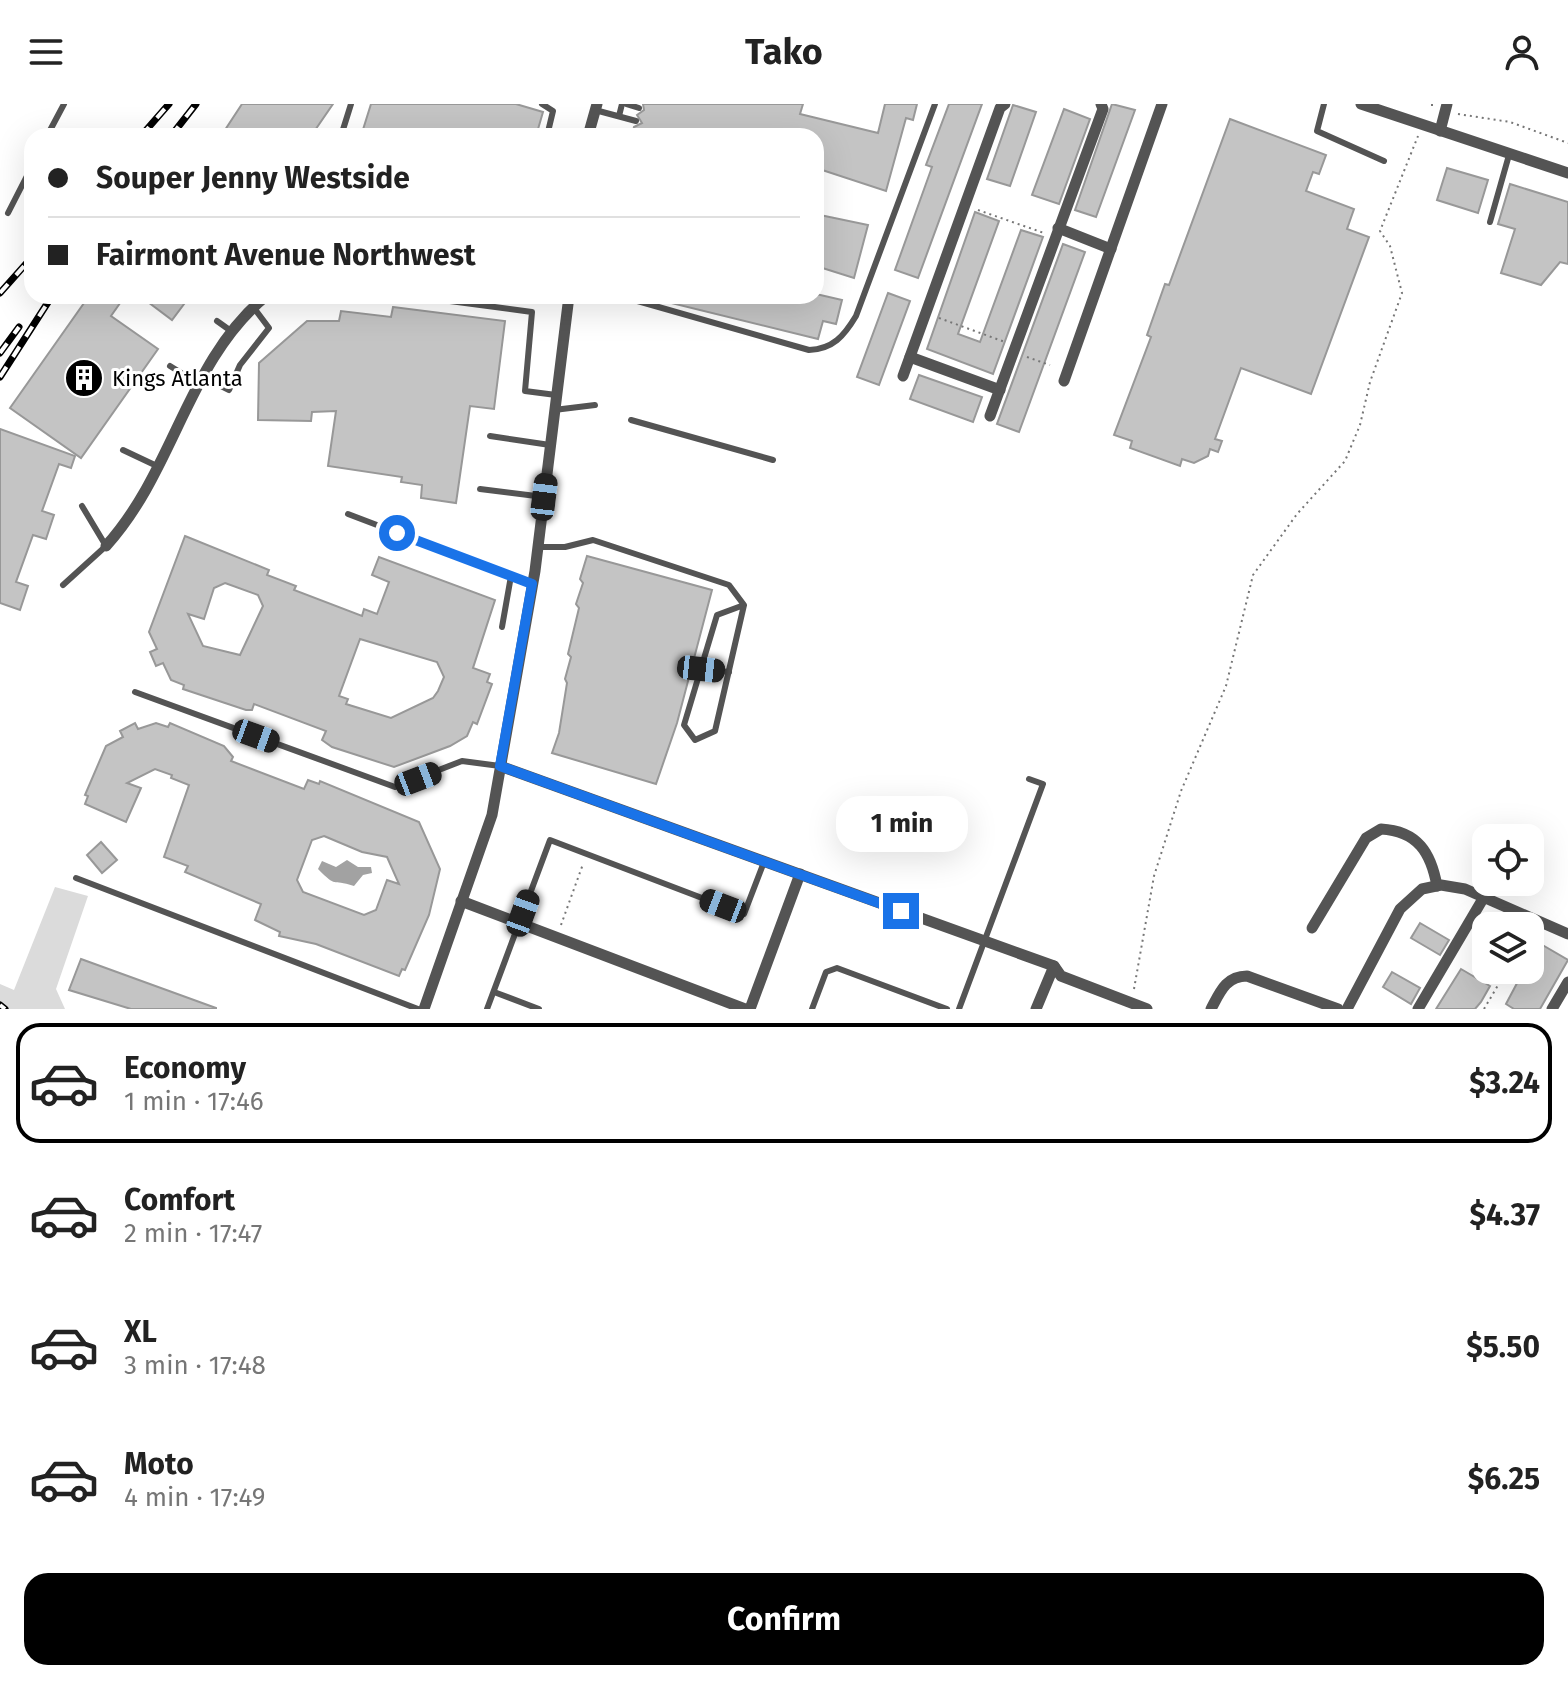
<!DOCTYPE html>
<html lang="en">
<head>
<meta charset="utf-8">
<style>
	:root { --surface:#fff; --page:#f6f6f6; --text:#222; --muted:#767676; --line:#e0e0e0; --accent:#000 }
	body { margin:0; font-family:"Fira Sans",sans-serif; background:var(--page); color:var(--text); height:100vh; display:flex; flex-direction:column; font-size:30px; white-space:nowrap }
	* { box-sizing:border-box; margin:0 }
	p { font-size:26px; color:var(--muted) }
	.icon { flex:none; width:44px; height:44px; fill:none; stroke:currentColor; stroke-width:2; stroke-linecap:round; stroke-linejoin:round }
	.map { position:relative; height:905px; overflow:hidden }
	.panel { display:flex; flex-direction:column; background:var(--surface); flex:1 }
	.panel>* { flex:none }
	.guide { position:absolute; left:24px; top:24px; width:800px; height:176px; border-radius:24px; box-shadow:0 8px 32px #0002; display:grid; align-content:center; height:176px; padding:0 24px; background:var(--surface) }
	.fabs { position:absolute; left:1472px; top:720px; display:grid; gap:16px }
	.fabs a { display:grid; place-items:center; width:72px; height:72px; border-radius:16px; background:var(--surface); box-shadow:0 8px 32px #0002; font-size:40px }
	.end { position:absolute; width:36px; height:36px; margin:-18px; border:10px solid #1a73e8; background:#fff; box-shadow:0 0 0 4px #fff }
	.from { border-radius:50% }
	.bubble { position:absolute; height:56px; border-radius:24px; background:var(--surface); box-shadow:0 8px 32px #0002; font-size:26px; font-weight:700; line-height:56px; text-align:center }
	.car { position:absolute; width:24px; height:48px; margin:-24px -12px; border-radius:10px; box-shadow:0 0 6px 2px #0007; background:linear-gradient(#222 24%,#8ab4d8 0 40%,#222 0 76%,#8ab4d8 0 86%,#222 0) }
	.guide b { display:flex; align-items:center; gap:28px; height:76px; font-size:30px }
	.guide b+b { border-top:2px solid var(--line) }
	.guide i { width:20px; height:20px; background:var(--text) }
	ul { padding:14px 0 0; list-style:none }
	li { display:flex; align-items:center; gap:24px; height:120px; margin:0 16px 12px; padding:0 8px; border:4px solid transparent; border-radius:24px }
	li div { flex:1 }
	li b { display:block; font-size:30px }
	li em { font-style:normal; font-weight:700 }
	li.on { border-color:var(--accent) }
	li>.icon { width:72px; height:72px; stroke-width:1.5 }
	.primary-button { display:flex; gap:16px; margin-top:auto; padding:16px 24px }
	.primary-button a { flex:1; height:92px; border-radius:24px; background:var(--accent); color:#fff; font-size:32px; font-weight:700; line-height:92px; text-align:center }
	header { display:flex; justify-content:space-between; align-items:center; height:104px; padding:0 24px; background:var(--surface); font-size:36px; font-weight:700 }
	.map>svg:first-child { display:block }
	.green { fill:#dbdbdb }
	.water { fill:#a2a2a2 }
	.building { fill:#c4c4c4; stroke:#989898; stroke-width:2; fill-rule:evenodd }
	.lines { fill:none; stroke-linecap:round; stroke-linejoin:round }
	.path { stroke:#767676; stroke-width:2; stroke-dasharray:2 4; stroke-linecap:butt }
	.lane { stroke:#545454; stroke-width:6 }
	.street { stroke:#545454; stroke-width:11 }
	.rail-casing { stroke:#000; stroke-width:7 }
	.rail { stroke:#fff; stroke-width:4; stroke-dasharray:12; stroke-linecap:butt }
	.route { stroke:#1a73e8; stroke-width:10 }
	.labels { text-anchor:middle; stroke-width:6; stroke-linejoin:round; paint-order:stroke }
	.poi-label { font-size:22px; fill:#000; stroke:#fff; text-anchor:start }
</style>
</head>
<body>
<header><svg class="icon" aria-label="menu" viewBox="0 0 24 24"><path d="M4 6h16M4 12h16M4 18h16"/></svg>Tako<svg class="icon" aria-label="person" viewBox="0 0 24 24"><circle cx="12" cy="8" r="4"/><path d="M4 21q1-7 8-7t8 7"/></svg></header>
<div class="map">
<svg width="1568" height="905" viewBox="0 0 1568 905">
	<rect width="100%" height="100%" fill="#fff"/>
	<!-- green -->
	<polygon class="green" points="55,783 88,792 56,885 65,905 0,905 0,880 14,886"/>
	<!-- water -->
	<path class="water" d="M347,756L358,763H371L372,769L363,771L354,782C330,774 338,785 318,765L322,757L336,763Z"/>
	<!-- building -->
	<g class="building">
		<polygon points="242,0 333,0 311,32 221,32"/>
		<polygon points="371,0 516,0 543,8 536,32 361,32"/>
		<polygon points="643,0 803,0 800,10 878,29 885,0 917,0 913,16 906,14 886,87 816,64 816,32 632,32 634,23 642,19 637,11 644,6"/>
		<polygon points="949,0 982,0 918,174 895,166 932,63 926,61"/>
		<polygon points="1112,0 1135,6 1096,113 1075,106"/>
		<polygon points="1013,1 1036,8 1010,82 987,75"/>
		<polygon points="1064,5 1090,15 1059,100 1032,91"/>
		<polygon points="1230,15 1326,51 1319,70 1313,68 1306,87 1354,105 1347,125 1369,133 1311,290 1241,264 1215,335 1222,337 1218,348 1210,345 1208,352 1194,359 1182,355 1180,362 1130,344 1132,337 1114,331 1151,233 1147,231 1165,180 1169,181"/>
		<polygon points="1447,64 1488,76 1478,109 1437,96"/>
		<polygon points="1510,80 1568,98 1568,160 1560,158 1541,181 1501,169 1515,125 1498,120"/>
		<polygon points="975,108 999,117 958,230 980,238 1021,126 1043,133 993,270 927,245"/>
		<polygon points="820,111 868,121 854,174 816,162 816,112"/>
		<polygon points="1063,140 1085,148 1019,328 997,320"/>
		<polygon points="888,189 910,197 879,281 857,273"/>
		<polygon points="816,190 842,196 836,220 823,217 818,235 659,196 659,192"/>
		<polygon points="89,192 125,192 111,212 158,245 81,354 10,304"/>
		<polygon points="140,192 190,192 172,216"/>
		<polygon points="393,203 505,217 494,305 470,302 456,399 421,394 422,381 401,378 402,373 328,362 336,307 312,308 311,317 258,316 259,259 307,217 339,217 341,207 391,213"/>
		<polygon points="919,271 982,293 973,318 910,295"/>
		<polygon points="0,325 75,352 71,364 59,360 42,407 54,411 46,435 33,431 16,478 28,482 20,506 0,499"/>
		<path d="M185,432L269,466L267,471L296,482L294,486L362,512L364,505L377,510L389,478L372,471L379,453L495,496L473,564L490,570L487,578L492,580L477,620L473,618L467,632L450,642L394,663L332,643L322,636L326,627L254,600L252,606H246L183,585L184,581L171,576L163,559L156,562L150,548L157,545L149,528ZM225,479L258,491L263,502L240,551L203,542L188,510L204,515L214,484ZM360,535L437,558L444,573L438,587L433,594L391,614L346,600L348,595L339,592Z"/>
		<polygon points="587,452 712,486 677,619 656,680 552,649 559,629 567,579 565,575 571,553 568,550 579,504 576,500 583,479 580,475"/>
		<path d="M135,619L138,625L156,619L168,623L170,619L224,642L233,653L231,657L304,685L308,676L319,680L320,677L419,718L440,765L429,811L405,866L402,865L399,872L316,840L279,832L280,828L255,816L261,800L185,768L188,762L164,753L189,681L171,674L172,671L155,665L127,679L141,684L126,718L85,700L88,692L85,691L106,642L123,633L120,627ZM324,732L362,748L387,753L399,780L387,776L376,806L364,811L303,788L297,776L312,736Z"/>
		<polygon points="101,738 117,756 102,769 87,751"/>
		<polygon points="1420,819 1449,836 1440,851 1411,834"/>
		<polygon points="1539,839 1568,856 1540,905 1514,905 1506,900 1524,866 1530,866 1530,855"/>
		<polygon points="81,855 216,904 216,905 131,905 69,886"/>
		<polygon points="1461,865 1490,882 1481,898 1475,905 1436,905"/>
		<polygon points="1392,868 1420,884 1411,900 1383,883"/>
	</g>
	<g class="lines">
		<!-- path -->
		<g class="path">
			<polyline points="1432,0 1432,6"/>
			<polyline points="1458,10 1510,18 1568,39"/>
			<polyline points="978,106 1044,129"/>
			<polyline points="939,214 1005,238"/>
			<polyline points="1027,253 1050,261"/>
			<polyline points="561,821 583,760"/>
			<polyline points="1530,839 1536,833"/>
			<polyline points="1134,885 1154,772 1181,687 1226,582 1253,471 1297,410 1345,357 1360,321 1370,278 1402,189 1390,142 1380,127 1418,32"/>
			<polyline points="1484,905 1507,866"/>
		</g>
		<!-- lane -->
		<g class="lane">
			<polyline points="542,0 553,7 547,32"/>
			<polyline points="626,0 639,4"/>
			<polyline points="1324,0 1317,27 1384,57"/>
			<polyline points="595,6 636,17"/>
			<polyline points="619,12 622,0"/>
			<polyline points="47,32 64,0"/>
			<polyline points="341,32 351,0"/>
			<polyline points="8,109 32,62"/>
			<polyline points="1490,118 1509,51"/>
			<polyline points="412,192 532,208 525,287 556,291"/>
			<path d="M620,192L809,246C833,245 844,232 856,212L935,0"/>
			<polyline points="217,217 231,227"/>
			<polyline points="170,262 199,280"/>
			<polyline points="203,273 229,286 240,261 269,224 254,204"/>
			<polyline points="554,306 595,301"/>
			<polyline points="631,316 773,356"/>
			<polyline points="490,332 550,341"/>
			<polyline points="123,346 159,363"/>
			<polyline points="480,385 544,393"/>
			<polyline points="348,410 532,480"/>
			<polyline points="538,443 565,443 593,436 729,481 744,501 715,627 695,636 684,621 717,511 744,501"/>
			<polyline points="63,481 106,442 82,402"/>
			<polyline points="502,523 511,472"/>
			<polyline points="701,565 729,568"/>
			<polyline points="135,588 395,683 462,657 500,662"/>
			<polyline points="76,774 418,905"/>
			<polyline points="494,888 539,905"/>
			<polyline points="487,905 550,736 744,810 764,758"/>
			<polyline points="812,905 826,868 837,864 947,905"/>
			<polyline points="959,905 1043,680 1029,675"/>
		</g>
		<!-- street -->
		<g class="street">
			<polyline points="1361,0 1568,69"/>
			<polyline points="1440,27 1447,0"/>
			<polyline points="588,32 597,0"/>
			<polyline points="1058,124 1111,145"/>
			<polyline points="910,253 1000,286"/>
			<polyline points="903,272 1000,4 1005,0"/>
			<polyline points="1064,277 1162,0"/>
			<polyline points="990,312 1103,5 1101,0"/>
			<path d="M106,442C175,366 187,257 266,192"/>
			<polyline points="500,662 1054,862 1061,872 1147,905"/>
			<polyline points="461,797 745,905"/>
			<path d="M1312,824L1366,734L1381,725C1418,727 1431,749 1437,782"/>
			<polyline points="424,905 492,711 535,467 569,192"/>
			<polyline points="750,905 800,770"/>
			<polyline points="1036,905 1054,862"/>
			<path d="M1211,905C1220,888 1226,872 1247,872L1338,905"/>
			<polyline points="1347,905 1400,805 1422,785 1441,781 1465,785 1568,830"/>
			<polyline points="1418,905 1484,793"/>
			<polyline points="1552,905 1568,878"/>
		</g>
		<defs>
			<g id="rail">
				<polyline points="141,32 169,0"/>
				<polyline points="171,32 196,0"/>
				<polyline points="0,189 32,153"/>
				<polyline points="0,249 19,223"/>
				<polyline points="0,273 52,192"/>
				<polyline points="0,901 5,905"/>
			</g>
		</defs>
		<!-- rail casing -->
		<use href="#rail" class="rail-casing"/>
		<!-- rail -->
		<use href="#rail" class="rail"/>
	</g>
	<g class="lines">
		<!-- route -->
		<polyline class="route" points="397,429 532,480 500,662 901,807"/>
	</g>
	<!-- icons -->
	<defs>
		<symbol id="building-disc" viewBox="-11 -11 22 22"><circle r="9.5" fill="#000" stroke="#fff"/><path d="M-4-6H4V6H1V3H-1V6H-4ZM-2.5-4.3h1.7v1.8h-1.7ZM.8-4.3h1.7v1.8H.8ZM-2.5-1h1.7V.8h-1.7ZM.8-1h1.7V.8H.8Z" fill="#fff"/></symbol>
	</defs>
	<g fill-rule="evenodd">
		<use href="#building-disc" x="62" y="252" width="44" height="44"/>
	</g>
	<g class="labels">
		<!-- poi labels -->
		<g class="poi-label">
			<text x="112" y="282">Kings Atlanta</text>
		</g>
	</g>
</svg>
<div class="fabs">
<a><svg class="icon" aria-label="locate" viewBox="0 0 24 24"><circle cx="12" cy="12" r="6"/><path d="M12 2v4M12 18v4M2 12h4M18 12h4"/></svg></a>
<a><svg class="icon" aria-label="layers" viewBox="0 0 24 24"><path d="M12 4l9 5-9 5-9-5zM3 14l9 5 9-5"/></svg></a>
</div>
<i class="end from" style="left:397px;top:429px"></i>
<i class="end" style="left:901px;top:807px"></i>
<div class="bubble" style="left:836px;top:692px;width:132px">1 min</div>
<i class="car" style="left:544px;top:393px;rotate:7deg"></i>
<i class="car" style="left:701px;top:565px;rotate:96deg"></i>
<i class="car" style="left:256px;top:632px;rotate:110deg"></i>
<i class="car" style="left:418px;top:675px;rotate:69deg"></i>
<i class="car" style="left:723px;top:802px;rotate:291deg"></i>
<i class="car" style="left:523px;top:809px;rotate:20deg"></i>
<div class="guide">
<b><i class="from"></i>Souper Jenny Westside</b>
<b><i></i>Fairmont Avenue Northwest</b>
</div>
</div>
<section class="panel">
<ul>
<li class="on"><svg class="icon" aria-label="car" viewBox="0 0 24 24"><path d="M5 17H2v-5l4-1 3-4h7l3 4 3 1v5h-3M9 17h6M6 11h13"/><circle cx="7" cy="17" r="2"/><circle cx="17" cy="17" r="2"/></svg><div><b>Economy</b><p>1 min · 17:46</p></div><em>$3.24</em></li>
<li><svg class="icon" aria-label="car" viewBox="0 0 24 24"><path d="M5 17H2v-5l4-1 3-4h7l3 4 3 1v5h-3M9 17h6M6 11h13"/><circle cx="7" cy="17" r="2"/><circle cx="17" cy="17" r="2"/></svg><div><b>Comfort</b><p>2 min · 17:47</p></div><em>$4.37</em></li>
<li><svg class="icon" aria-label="car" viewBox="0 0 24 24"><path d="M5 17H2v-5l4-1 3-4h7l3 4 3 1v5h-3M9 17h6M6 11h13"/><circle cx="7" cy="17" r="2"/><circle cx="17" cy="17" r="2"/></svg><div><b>XL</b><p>3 min · 17:48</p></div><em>$5.50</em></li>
<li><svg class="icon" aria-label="car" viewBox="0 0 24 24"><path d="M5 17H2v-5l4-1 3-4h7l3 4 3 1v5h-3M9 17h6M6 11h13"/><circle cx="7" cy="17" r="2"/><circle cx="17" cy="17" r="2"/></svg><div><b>Moto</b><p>4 min · 17:49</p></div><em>$6.25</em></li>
</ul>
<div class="primary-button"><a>Confirm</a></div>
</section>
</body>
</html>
